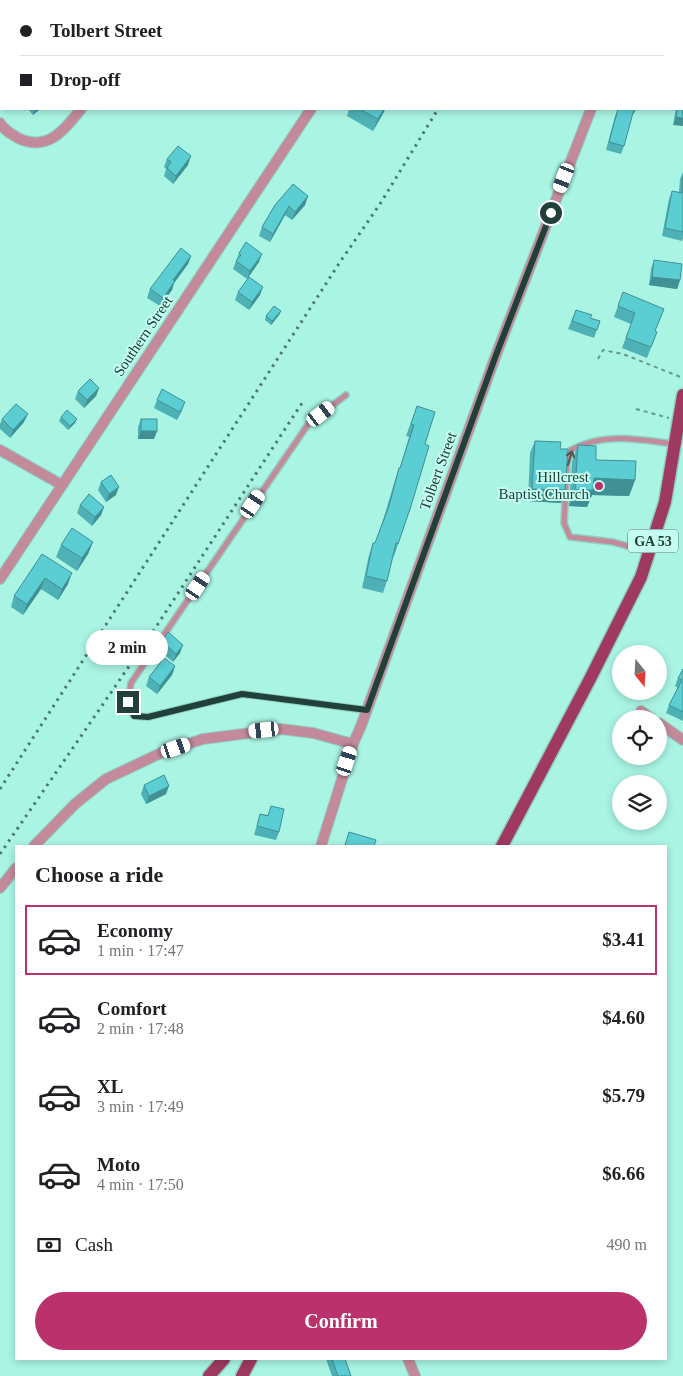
<!DOCTYPE html>
<html lang="en">
<head>
<meta charset="utf-8">
<style>
	:root { --surface:#fff; --page:#f6f6f6; --text:#202124; --muted:#757577; --line:#e0e0e0; --accent:#bb316b }
	body { margin:0; font-family:"Times New Roman",serif; background:var(--page); color:var(--text); height:100vh; display:flex; flex-direction:column; font-size:19px; white-space:nowrap }
	* { box-sizing:border-box; margin:0 }
	p { font-size:16px; color:var(--muted) }
	.icon { flex:none; width:28px; height:28px; fill:none; stroke:currentColor; stroke-width:2; stroke-linecap:round; stroke-linejoin:round }
	.map { position:relative; flex:1; overflow:hidden }
	.panel { position:absolute; left:15px; top:845px; width:652px; height:515px; display:flex; flex-direction:column; background:var(--surface); border-radius:0px; box-shadow:0 2px 8px #0003 }
	.panel>* { flex:none }
	.top-card { position:absolute; left:0px; top:0px; width:684px; height:110px; box-shadow:0 2px 8px #0003; display:grid; align-content:center; height:110px; padding:0 20px; background:var(--surface) }
	.needle { width:32px; rotate:162deg }
	.fabs { position:absolute; left:612px; top:645px; display:grid; gap:10px }
	.fabs a { display:grid; place-items:center; width:55px; height:55px; border-radius:50%; background:var(--surface); box-shadow:0 2px 8px #0003; font-size:25px }
	.end { position:absolute; width:22px; height:22px; margin:-11px; border:6px solid #21403a; background:#fff; box-shadow:0 0 0 2px #fff }
	.from { border-radius:50% }
	.bubble { position:absolute; height:35px; border-radius:18px; background:var(--surface); box-shadow:0 2px 8px #0003; font-size:16px; font-weight:700; line-height:35px; text-align:center }
	.car { position:absolute; width:15px; height:30px; margin:-15px -8px; border-radius:6px; box-shadow:0 0 4px 1px #0007; background:linear-gradient(#fff 24%,#345 0 40%,#fff 0 76%,#345 0 86%,#fff 0) }
	.top-card b { display:flex; align-items:center; gap:18px; height:48px; font-size:19px }
	.top-card b+b { border-top:1px solid var(--line) }
	.top-card i { width:12px; height:12px; background:var(--text) }
	ul { padding:0; list-style:none }
	li { display:flex; align-items:center; gap:15px; height:70px; margin:0 10px 8px; padding:0 10px; border:2px solid transparent; border-radius:0px }
	li div { flex:1 }
	li b { display:block; font-size:19px }
	li em { font-style:normal; font-weight:700 }
	li.current { border-color:var(--accent) }
	li>.icon { width:45px; height:45px; stroke-width:1.5 }
	h2 { padding:0 20px; font-size:22px; line-height:60px }
	.pay { display:flex; align-items:center; gap:12px; height:55px; padding:0 20px; font-size:19px }
	.pay p { margin-inline-start:auto }
	.button { display:flex; gap:10px; margin-top:auto; padding:10px 20px }
	.button a { flex:1; height:58px; border-radius:30px; background:var(--accent); color:#fff; font-size:20px; font-weight:700; line-height:58px; text-align:center }
	.map>svg:first-child { display:block }
	.lines { fill:none; stroke-linecap:round; stroke-linejoin:round }
	.lane-casing { stroke:#8fd0c2; stroke-width:8 }
	.street-casing { stroke:#8fd0c2; stroke-width:12 }
	.primary-casing { stroke:#8fd0c2; stroke-width:15 }
	.path { stroke:#64988d; stroke-width:2; stroke-dasharray:4 4; stroke-linecap:butt }
	.lane { stroke:#c38a9b; stroke-width:5 }
	.street { stroke:#c38a9b; stroke-width:10 }
	.primary { stroke:#9e3960; stroke-width:12 }
	.rail { stroke:#4c7970; stroke-width:3; stroke-dasharray:2.5 5; stroke-linecap:butt }
	.wall { fill:#4eb1b5 }
	.shaded-wall { fill:#409094 }
	.building { fill:#5bced3; stroke:#409094 }
	.oneway { stroke:#525657 }
	.route { stroke:#21403a; stroke-width:6 }
	.poi-dot { fill:#bb316b; stroke:#c4fef1; stroke-width:2 }
	.labels { text-anchor:middle; stroke-width:4; stroke-linejoin:round; paint-order:stroke }
	.shield { fill:#c4fef1; stroke:#527971; stroke-width:1 }
	.shield-label { font-size:14px; font-weight:bold; fill:#21403a }
	.street-label { font-size:15px; fill:#21403a; stroke:#c4fef1 }
	.poi-label { font-size:15px; fill:#21403a; stroke:#c4fef1; text-anchor:end }
</style>
</head>
<body>
<div class="map">
<svg width="683" height="1376" viewBox="0 0 683 1376">
	<rect width="100%" height="100%" fill="#aaf4e4"/>
	<g class="lines">
		<defs>
			<g id="lane">
				<polyline points="643,0 647,1"/>
				<polyline points="682,15 683,15"/>
				<polyline points="682,41 683,41"/>
				<polyline points="346,395 309,423 131,683 128,701 134,716 148,717 242,694 366,710"/>
				<path d="M648,552L613,542L570,537L564,523L567,464L571,450C603,432 639,439 674,444"/>
			</g>
			<g id="street">
				<polyline points="152,1 153,0"/>
				<polyline points="384,1 385,0"/>
				<polyline points="632,1 632,0"/>
				<path d="M0,123C4,130 11,134 18,138C47,152 64,131 81,109"/>
				<polyline points="0,450 62,485"/>
				<polyline points="0,579 311,109"/>
				<polyline points="641,711 652,719"/>
				<polyline points="659,723 683,740"/>
				<polyline points="34,846 75,804 106,779 163,752 203,739 281,729 313,733 353,744"/>
				<polyline points="321,846 353,744 361,726 496,355 591,109"/>
				<polyline points="0,888 16,868"/>
				<polyline points="408,1359 415,1376"/>
			</g>
			<g id="primary">
				<polyline points="502,846 591,677 641,577 665,502 683,395"/>
				<polyline points="209,1376 224,1359"/>
				<polyline points="242,1376 251,1359"/>
			</g>
		</defs>
		<!-- lane casing -->
		<use href="#lane" class="lane-casing"/>
		<!-- street casing -->
		<use href="#street" class="street-casing"/>
		<!-- primary casing -->
		<use href="#primary" class="primary-casing"/>
		<!-- path -->
		<g class="path">
			<polyline points="598,359 603,350 623,354 683,378"/>
			<polyline points="636,409 669,418"/>
		</g>
		<!-- lane -->
		<use href="#lane" class="lane"/>
		<!-- street -->
		<use href="#street" class="street"/>
		<!-- primary -->
		<use href="#primary" class="primary"/>
		<!-- rail -->
		<g class="rail">
			<polyline points="500,1 501,0"/>
			<polyline points="0,789 340,262 380,204 438,109"/>
			<polyline points="0,854 156,627 302,403"/>
		</g>
	</g>
	<!-- wall -->
	<g class="wall">
		<polygon points="28,109 40,109 33,115"/>
		<polygon points="349,109 385,109 373,131 347,116"/>
		<polygon points="618,109 636,109 634,114 633,113 624,146 621,154 606,150 615,116"/>
		<polygon points="676,109 682,109 673,125 675,114"/>
		<polygon points="167,159 188,165 173,184 164,176 166,169 164,167"/>
		<polygon points="683,172 683,238 682,241 662,236 669,199 672,191 679,192 680,179"/>
		<polygon points="308,196 305,205 292,220 285,215 270,242 259,236 262,227 275,205"/>
		<polygon points="239,253 259,262 247,279 233,269"/>
		<polygon points="191,256 188,264 174,283 172,290 160,306 147,298 150,289"/>
		<polygon points="654,260 680,280 677,289 649,285 651,269"/>
		<polygon points="238,292 260,295 249,310 235,300"/>
		<polygon points="618,306 664,309 655,331 657,332 647,358 622,348 631,324 614,317"/>
		<polygon points="576,310 590,318 600,321 594,338 568,329"/>
		<polygon points="281,311 279,315 271,325 265,320 266,316"/>
		<polygon points="99,388 96,396 84,408 75,399 78,391"/>
		<polygon points="157,400 182,410 177,420 154,408"/>
		<polygon points="417,406 425,444 411,506 394,556 393,556 387,581 383,593 362,588 369,555 373,543 375,543 384,517 395,480 399,468 400,468 409,437 406,436"/>
		<polygon points="61,417 75,423 68,430 59,421"/>
		<polygon points="2,419 24,422 10,438 0,429 0,424"/>
		<polygon points="141,419 157,431 154,439 138,439 138,427"/>
		<polygon points="535,441 560,449 565,490 561,503 528,501 530,453"/>
		<polygon points="578,445 596,460 635,480 629,496 592,495 587,507 569,506 572,462"/>
		<polygon points="101,482 116,495 106,502 98,490"/>
		<polygon points="80,505 104,507 101,515 92,526 77,513"/>
		<polygon points="93,542 88,554 77,571 56,557 61,545"/>
		<polygon points="42,554 68,584 58,600 41,589 23,615 11,607 14,596"/>
		<polygon points="162,642 180,653 173,662 159,650"/>
		<polygon points="175,666 172,675 157,694 146,686 149,677"/>
		<polygon points="683,669 683,721 666,713 669,705 678,688 675,686 678,678"/>
		<polygon points="144,785 166,794 146,804 141,794"/>
		<polygon points="271,806 279,832 276,840 254,835 260,814 268,815"/>
		<polygon points="323,1359 345,1359 351,1376 332,1376 326,1359 323,1360"/>
	</g>
	<!-- shaded-wall -->
	<g class="shaded-wall">
		<polygon points="1,32 1,39 0,40 0,33"/>
		<polygon points="1,62 1,70 0,70 0,65"/>
		<polygon points="36,109 40,109 33,115"/>
		<polygon points="384,109 385,109 384,112 373,131 378,119"/>
		<polygon points="676,117 683,118 683,126 673,125"/>
		<polygon points="191,156 188,165 173,184 176,176"/>
		<polygon points="308,196 305,205 292,220 295,212"/>
		<polygon points="289,206 285,215 270,242 273,234"/>
		<polygon points="262,254 259,262 247,279 250,271"/>
		<polygon points="191,256 188,264 174,283 172,290 160,306 163,298 173,280"/>
		<polygon points="652,277 680,280 677,289 649,285"/>
		<polygon points="263,287 260,295 249,310 252,302"/>
		<polygon points="281,311 279,315 271,325 272,321"/>
		<polygon points="99,388 96,396 84,408 87,400"/>
		<polygon points="185,402 182,410 177,420 180,412"/>
		<polygon points="28,414 24,422 10,438 13,430"/>
		<polygon points="77,419 75,423 68,430 70,426"/>
		<polygon points="141,431 157,431 154,439 138,439"/>
		<polygon points="594,478 635,480 629,496 592,495 587,507 569,506 575,490"/>
		<polygon points="119,487 116,495 106,502 109,494"/>
		<polygon points="532,489 565,490 561,503 528,501"/>
		<polygon points="104,507 101,515 92,526 95,517"/>
		<polygon points="93,542 88,554 77,571 82,558"/>
		<polygon points="72,573 68,584 58,600 62,589"/>
		<polygon points="45,578 41,589 23,615 27,604"/>
		<polygon points="183,645 180,653 173,662 176,654"/>
		<polygon points="175,666 172,675 157,694 160,686"/>
		<polygon points="169,786 166,794 146,804 149,796"/>
	</g>
	<!-- building -->
	<g class="building">
		<polygon points="0,0 3,0 3,1 1,1 1,32 0,33"/>
		<polygon points="93,0 106,0 107,1 92,1"/>
		<polygon points="170,0 187,0 188,1 169,1"/>
		<polygon points="309,0 322,0 322,1 311,1"/>
		<polygon points="588,0 602,0 602,1 593,1"/>
		<polygon points="0,50 1,50 1,62 0,59"/>
		<polygon points="682,106 683,118 676,117 677,109 682,109"/>
		<polygon points="359,109 384,109 378,119"/>
		<polygon points="618,109 634,109 624,146 609,142"/>
		<polygon points="178,146 191,156 176,176 167,168 171,162 167,159"/>
		<polygon points="683,175 683,232 665,228 672,191 682,193"/>
		<polygon points="293,184 308,196 295,212 289,206 273,234 262,227 275,205"/>
		<polygon points="246,242 262,254 250,271 236,261 241,255 239,253"/>
		<polygon points="181,248 191,256 173,280 175,281 163,298 150,289"/>
		<polygon points="654,260 682,264 680,280 652,277"/>
		<polygon points="249,277 263,287 252,302 238,292"/>
		<polygon points="623,292 664,309 655,331 657,332 651,347 626,338 635,313 618,306"/>
		<polygon points="274,306 281,311 272,321 266,316"/>
		<polygon points="576,310 592,315 590,318 600,321 597,330 572,321"/>
		<polygon points="90,379 99,388 87,400 78,391"/>
		<polygon points="162,389 185,402 180,412 157,400"/>
		<polygon points="16,404 28,414 13,430 2,419"/>
		<polygon points="417,406 435,412 425,444 429,446 411,506 398,544 396,543 387,581 366,576 373,543 375,543 389,506 399,468 400,468 414,425 411,424"/>
		<polygon points="67,410 77,419 70,426 61,417"/>
		<rect x="141" y="419" width="16" height="12"/>
		<polygon points="535,441 561,442 560,449 568,449 565,490 532,489"/>
		<polygon points="578,445 596,446 596,460 636,461 635,480 594,478 593,490 575,490"/>
		<polygon points="111,475 119,487 109,494 101,482"/>
		<polygon points="89,494 104,507 95,517 80,505"/>
		<polygon points="72,528 93,542 82,558 61,545"/>
		<polygon points="42,554 72,573 62,589 45,578 27,604 14,596"/>
		<polygon points="168,632 183,645 176,654 162,642"/>
		<polygon points="164,658 175,666 160,686 149,677"/>
		<polygon points="683,669 683,712 669,705 682,680 678,678"/>
		<polygon points="164,775 169,786 149,796 144,785"/>
		<polygon points="271,806 284,809 279,832 257,826 260,814 268,816"/>
		<polygon points="349,832 376,840 374,846 351,846 345,845"/>
		<polygon points="332,1359 345,1359 351,1376 338,1376"/>
	</g>
	<!-- one-way arrows -->
	<defs><path id="oneway-shaft" d="M-6 0H5M1.5-3L5.5 0L1.5 3" fill="none" stroke-width="1.6" stroke-linecap="round" stroke-linejoin="round" transform="scale(1.25)"/></defs>
	<use class="oneway" href="#oneway-shaft" transform="translate(570 458) rotate(-73)"/>
	<g class="lines">
		<!-- route -->
		<polyline class="route" points="128,702 134,716 148,717 242,694 367,710 496,355 551,213"/>
	</g>
	<!-- markers -->
	<circle class="poi-dot" cx="599" cy="486" r="5"/>
	<g class="labels">
		<!-- shield labels -->
		<rect class="shield" x="628" y="529.5" width="50" height="23" rx="4"/>
		<g class="shield-label">
			<text x="653" y="546">GA 53</text>
		</g>
		<!-- street labels -->
		<g class="street-label">
			<text transform="translate(143 336) rotate(-56)" y="5">Southern Street</text>
			<text transform="translate(438 471) rotate(-70)" y="5">Tolbert Street</text>
		</g>
		<!-- poi labels -->
		<g class="poi-label">
			<text x="589" y="482">Hillcrest<tspan x="589" dy="17">Baptist Church</tspan></text>
		</g>
	</g>
</svg>
<div class="fabs">
<a><svg class="needle" viewBox="-14 -14 28 28"><path d="M0-13l5 13h-10z" fill="#e53935"/><path d="M0 13l5-13h-10z" fill="#757577"/></svg></a>
<a><svg class="icon" aria-label="locate" viewBox="0 0 24 24"><circle cx="12" cy="12" r="6"/><path d="M12 2v4M12 18v4M2 12h4M18 12h4"/></svg></a>
<a><svg class="icon" aria-label="layers" viewBox="0 0 24 24"><path d="M12 4l9 5-9 5-9-5zM3 14l9 5 9-5"/></svg></a>
</div>
<i class="end from" style="left:551px;top:213px"></i>
<i class="end" style="left:128px;top:702px"></i>
<div class="bubble" style="left:86px;top:630px;width:82px">2 min</div>
<i class="car" style="left:564px;top:178px;rotate:201deg"></i>
<i class="car" style="left:321px;top:414px;rotate:53deg"></i>
<i class="car" style="left:253px;top:504px;rotate:34deg"></i>
<i class="car" style="left:198px;top:586px;rotate:34deg"></i>
<i class="car" style="left:264px;top:730px;rotate:264deg"></i>
<i class="car" style="left:176px;top:748px;rotate:71deg"></i>
<i class="car" style="left:347px;top:761px;rotate:18deg"></i>
<div class="top-card">
<b><i class="from"></i>Tolbert Street</b>
<b><i></i>Drop-off</b>
</div>
<section class="panel">
<h2>Choose a ride</h2>
<ul>
<li class="current"><svg class="icon" aria-label="car" viewBox="0 0 24 24"><path d="M5 17H2v-5l4-1 3-4h7l3 4 3 1v5h-3M9 17h6M6 11h13"/><circle cx="7" cy="17" r="2"/><circle cx="17" cy="17" r="2"/></svg><div><b>Economy</b><p>1 min · 17:47</p></div><em>$3.41</em></li>
<li><svg class="icon" aria-label="car" viewBox="0 0 24 24"><path d="M5 17H2v-5l4-1 3-4h7l3 4 3 1v5h-3M9 17h6M6 11h13"/><circle cx="7" cy="17" r="2"/><circle cx="17" cy="17" r="2"/></svg><div><b>Comfort</b><p>2 min · 17:48</p></div><em>$4.60</em></li>
<li><svg class="icon" aria-label="car" viewBox="0 0 24 24"><path d="M5 17H2v-5l4-1 3-4h7l3 4 3 1v5h-3M9 17h6M6 11h13"/><circle cx="7" cy="17" r="2"/><circle cx="17" cy="17" r="2"/></svg><div><b>XL</b><p>3 min · 17:49</p></div><em>$5.79</em></li>
<li><svg class="icon" aria-label="car" viewBox="0 0 24 24"><path d="M5 17H2v-5l4-1 3-4h7l3 4 3 1v5h-3M9 17h6M6 11h13"/><circle cx="7" cy="17" r="2"/><circle cx="17" cy="17" r="2"/></svg><div><b>Moto</b><p>4 min · 17:50</p></div><em>$6.66</em></li>
</ul>
<div class="pay"><svg class="icon" aria-label="cash" viewBox="0 0 24 24"><path d="M3 7h18v10H3z"/><circle cx="12" cy="12" r="2"/></svg>Cash<p>490 m</p></div>
<div class="button"><a>Confirm</a></div>
</section>
</div>
</body>
</html>
